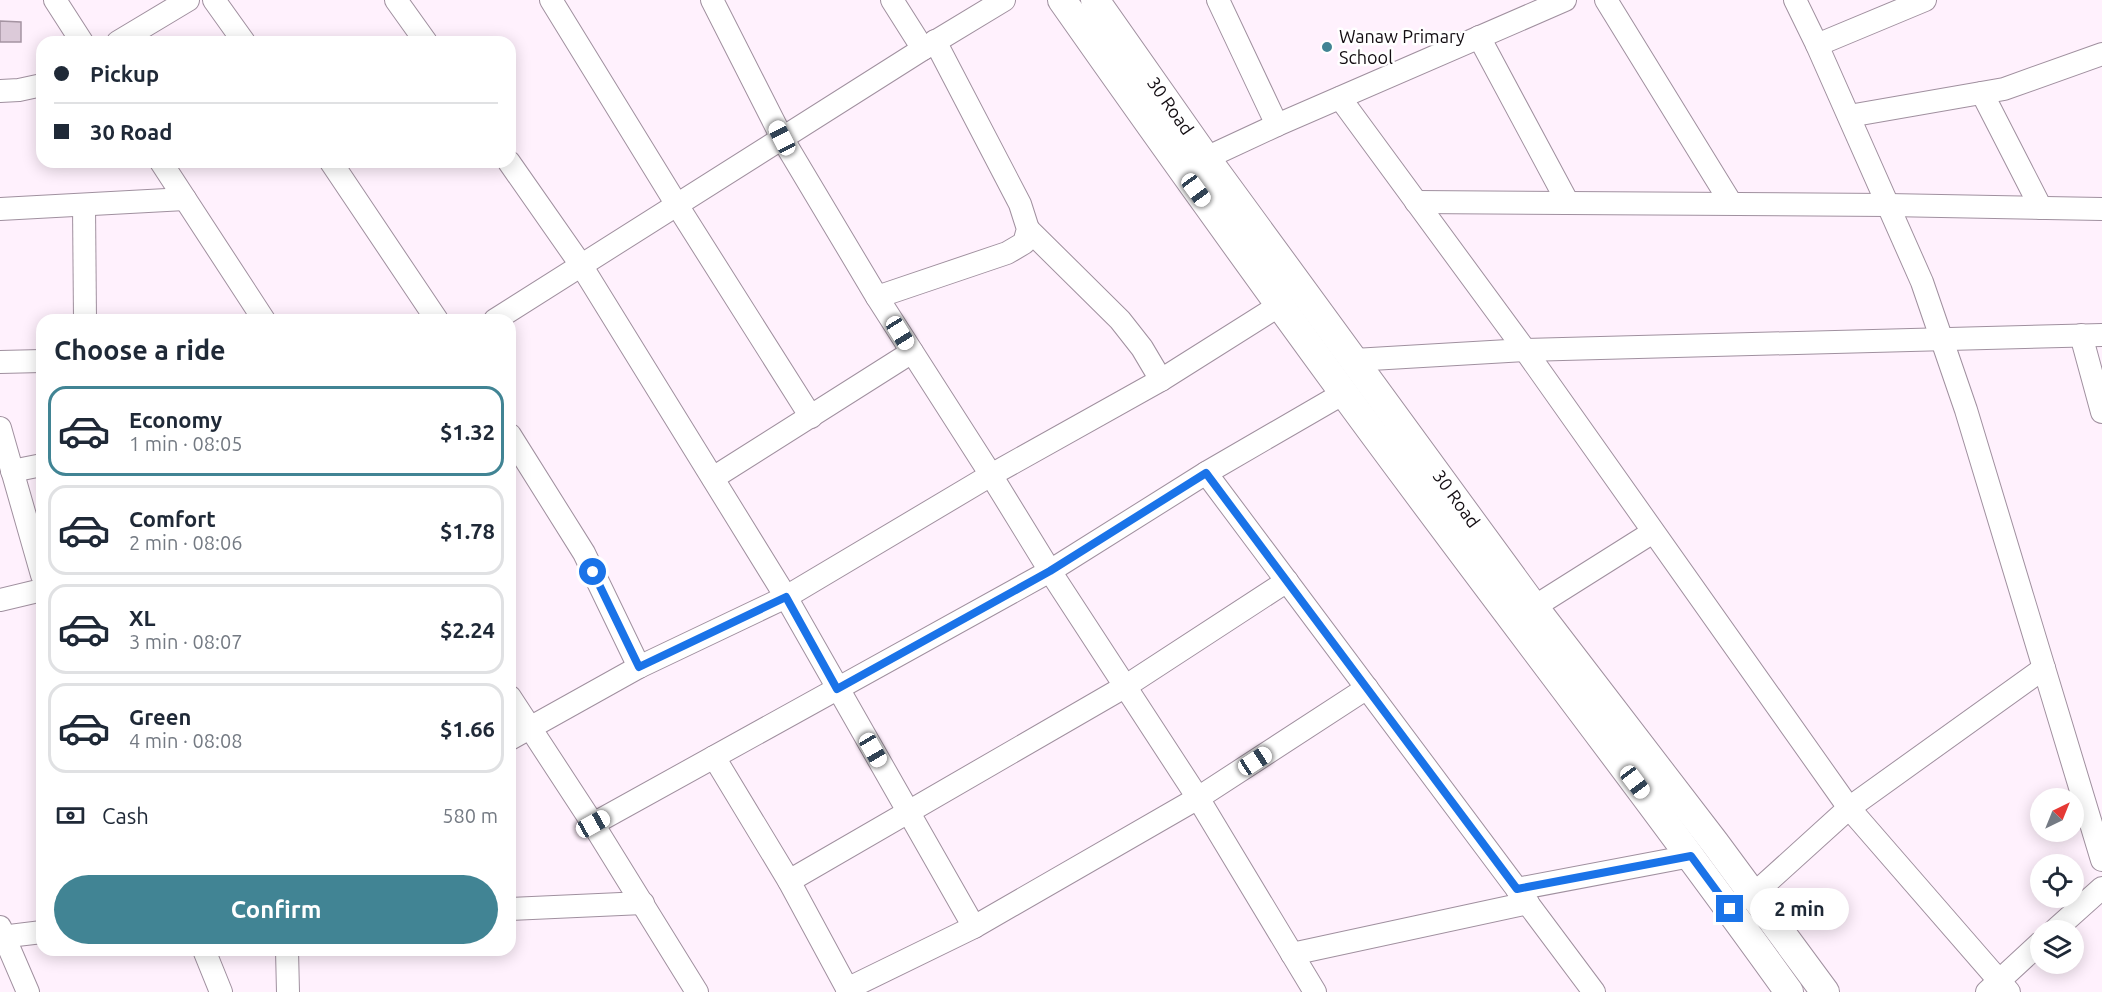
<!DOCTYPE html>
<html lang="en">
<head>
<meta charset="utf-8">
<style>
	:root { --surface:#fff; --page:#f6f6f7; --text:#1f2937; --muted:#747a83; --line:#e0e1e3; --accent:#418494 }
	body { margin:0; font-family:Ubuntu,sans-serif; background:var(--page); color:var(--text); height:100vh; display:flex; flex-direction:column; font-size:22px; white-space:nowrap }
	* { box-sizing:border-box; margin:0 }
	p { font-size:20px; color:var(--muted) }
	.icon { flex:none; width:33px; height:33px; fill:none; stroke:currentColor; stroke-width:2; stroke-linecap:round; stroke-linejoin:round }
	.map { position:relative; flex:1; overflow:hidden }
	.panel { position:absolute; left:36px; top:314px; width:480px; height:642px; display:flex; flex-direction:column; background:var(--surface); border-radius:18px; box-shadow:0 3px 15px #0003 }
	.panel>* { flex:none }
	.banner { position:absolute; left:36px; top:36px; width:480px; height:132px; border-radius:18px; box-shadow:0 3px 15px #0003; display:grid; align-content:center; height:132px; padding:0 18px; background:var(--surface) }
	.needle { width:39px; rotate:43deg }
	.fabs { position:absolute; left:2030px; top:788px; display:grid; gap:12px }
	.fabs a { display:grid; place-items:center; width:54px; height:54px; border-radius:50%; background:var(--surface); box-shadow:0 3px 15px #0003; font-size:30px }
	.end { position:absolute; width:27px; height:27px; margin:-14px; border:8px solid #1a73e8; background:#fff; box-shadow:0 0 0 3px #fff }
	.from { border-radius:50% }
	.bubble { position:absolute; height:42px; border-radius:21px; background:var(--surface); box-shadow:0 3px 15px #0003; font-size:20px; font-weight:700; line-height:42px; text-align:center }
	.car { position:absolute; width:18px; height:36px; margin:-18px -9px; border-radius:8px; box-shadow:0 0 4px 2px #0007; background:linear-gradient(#fff 24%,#345 0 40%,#fff 0 76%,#345 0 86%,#fff 0) }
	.banner b { display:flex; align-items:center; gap:21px; height:57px; font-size:22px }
	.banner b+b { border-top:2px solid var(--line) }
	.banner i { width:15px; height:15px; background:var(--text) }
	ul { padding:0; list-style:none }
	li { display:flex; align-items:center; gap:18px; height:90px; margin:0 12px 9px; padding:0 6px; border:3px solid var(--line); border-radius:18px }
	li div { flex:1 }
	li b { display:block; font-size:22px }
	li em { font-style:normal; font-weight:700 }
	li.current { border-color:var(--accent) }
	li>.icon { width:54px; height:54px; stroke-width:1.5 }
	h2 { padding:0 18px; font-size:27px; line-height:72px }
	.pay { display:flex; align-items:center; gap:15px; height:66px; padding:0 18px; font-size:22px }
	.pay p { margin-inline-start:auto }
	.primary-button { display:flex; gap:12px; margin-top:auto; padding:12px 18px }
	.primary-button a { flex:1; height:69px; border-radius:36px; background:var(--accent); color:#fff; font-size:24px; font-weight:700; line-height:69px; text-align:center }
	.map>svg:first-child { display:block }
	.building { fill:#dccad9; stroke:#a594a2; stroke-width:1.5 }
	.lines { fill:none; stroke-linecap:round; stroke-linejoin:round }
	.minor-casing { stroke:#a0909f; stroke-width:24 }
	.major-casing { stroke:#a0909f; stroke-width:30 }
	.minor { stroke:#fff; stroke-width:22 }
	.major { stroke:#fff; stroke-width:28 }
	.route { stroke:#1a73e8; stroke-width:8 }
	.poi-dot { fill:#418494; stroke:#fff; stroke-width:2 }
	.labels { text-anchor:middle; stroke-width:5; stroke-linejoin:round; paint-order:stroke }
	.poi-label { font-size:18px; fill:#130d12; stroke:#fff; text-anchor:start }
	.street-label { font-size:18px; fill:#130d12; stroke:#fff }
</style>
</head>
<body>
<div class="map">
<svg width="2102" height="992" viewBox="0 0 2102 992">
	<rect width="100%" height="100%" fill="#fff1fd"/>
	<!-- building -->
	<polygon class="building" points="0,21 21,22 21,42 0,42"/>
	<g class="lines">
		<defs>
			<g id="minor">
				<polyline points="55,0 82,42"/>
				<polyline points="214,0 244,42"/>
				<polyline points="396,0 426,42"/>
				<polyline points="551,0 677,205 811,417"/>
				<polyline points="712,0 782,138 877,297 991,475 1050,571 1198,798 1315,992"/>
				<polyline points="892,0 923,49"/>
				<polyline points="1218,0 1277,125"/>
				<polyline points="1606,0 1731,203"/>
				<polyline points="1795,0 1817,45 1922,282 1966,410 2102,860"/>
				<polyline points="1479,37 1568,203"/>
				<polyline points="118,42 188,0"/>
				<polyline points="1817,45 1925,0"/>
				<polyline points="0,91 19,90 42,85"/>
				<polyline points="1982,93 2041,208"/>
				<polyline points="1340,98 1525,350 1849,808 2009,992"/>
				<polyline points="1849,116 2004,89 2102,54"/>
				<polyline points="1206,158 1277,125 1565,0"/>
				<polyline points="161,162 264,320"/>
				<polyline points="331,162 437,320"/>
				<polyline points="509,162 581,265 786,597 974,927"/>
				<polyline points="1416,202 1888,205 2102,209"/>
				<polyline points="84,205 85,320"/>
				<polyline points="0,209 185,199"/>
				<polyline points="1028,229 1120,320 1142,348 1161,380"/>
				<polyline points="877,297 1007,253 1024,243 1028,229 1020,204 935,41"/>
				<polyline points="495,320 923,49 1004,0"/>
				<polyline points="2081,335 2102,412"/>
				<polyline points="1354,360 1525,350 2102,335"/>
				<polyline points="0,362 42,361"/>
				<polyline points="0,428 42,575"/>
				<polyline points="510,435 584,553 639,667"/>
				<polyline points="12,471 42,465"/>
				<polyline points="1206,473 1594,992"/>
				<polyline points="713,478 912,352"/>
				<polyline points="0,600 42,590"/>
				<polyline points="1534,607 1653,532"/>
				<polyline points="510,697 593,824 697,992"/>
				<polyline points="510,739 639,667 786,597 991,475 1161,380 1280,305"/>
				<polyline points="714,757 789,881 849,992"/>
				<polyline points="593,824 1050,571 1206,473 1344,393"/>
				<polyline points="789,881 1126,686 1287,581"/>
				<polyline points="1517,889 1691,856"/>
				<polyline points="1753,895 1849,808 2044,668"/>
				<polyline points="510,909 643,903"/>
				<polyline points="0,927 28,992"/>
				<polyline points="2055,930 2102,888"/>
				<polyline points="0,937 42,932"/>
				<polyline points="204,950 221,992"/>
				<polyline points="287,950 288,992"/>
				<polyline points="1292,954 1528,903"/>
				<polyline points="847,989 974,927 1198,798 1367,688"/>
				<polyline points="1987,992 2040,943"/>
			</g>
			<g id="major">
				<path d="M1062,0C1154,131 1248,262 1343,392C1490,593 1644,789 1789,992"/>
				<polyline points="1095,0 1206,158 1534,607 1715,843 1825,992"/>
			</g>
		</defs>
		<!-- minor casing -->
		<use href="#minor" class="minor-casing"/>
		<!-- major casing -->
		<use href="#major" class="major-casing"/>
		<!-- minor -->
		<use href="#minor" class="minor"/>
		<!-- major -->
		<use href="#major" class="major"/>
	</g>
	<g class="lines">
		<!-- route -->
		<polyline class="route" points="593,572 639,667 786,597 837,689 1050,571 1206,473 1517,889 1691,856 1730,909"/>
	</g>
	<!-- markers -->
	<circle class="poi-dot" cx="1327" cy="47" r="6"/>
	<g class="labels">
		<!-- poi labels -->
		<g class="poi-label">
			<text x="1339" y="43">Wanaw Primary<tspan x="1339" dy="21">School</tspan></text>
		</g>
		<!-- street labels -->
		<g class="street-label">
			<text transform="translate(1170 106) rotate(55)" y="6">30 Road</text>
			<text transform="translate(1456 499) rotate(54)" y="6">30 Road</text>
		</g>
	</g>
</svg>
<div class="fabs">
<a><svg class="needle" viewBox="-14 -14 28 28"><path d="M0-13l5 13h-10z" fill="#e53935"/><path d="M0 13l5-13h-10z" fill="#747a83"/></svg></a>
<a><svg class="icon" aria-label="locate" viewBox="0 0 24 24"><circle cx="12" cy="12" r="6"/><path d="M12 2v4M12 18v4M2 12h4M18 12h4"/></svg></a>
<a><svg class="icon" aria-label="layers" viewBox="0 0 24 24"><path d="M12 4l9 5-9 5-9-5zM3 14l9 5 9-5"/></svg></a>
</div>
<i class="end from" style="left:593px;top:572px"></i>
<i class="end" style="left:1730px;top:909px"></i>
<div class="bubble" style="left:1750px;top:888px;width:99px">2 min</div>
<i class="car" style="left:782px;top:138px;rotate:333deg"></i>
<i class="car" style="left:1196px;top:190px;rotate:144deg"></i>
<i class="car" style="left:900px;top:333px;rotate:148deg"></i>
<i class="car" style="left:873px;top:750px;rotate:150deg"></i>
<i class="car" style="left:1255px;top:761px;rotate:57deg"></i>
<i class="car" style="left:1635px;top:782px;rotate:143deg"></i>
<i class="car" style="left:593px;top:824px;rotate:61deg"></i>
<div class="banner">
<b><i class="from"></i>Pickup</b>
<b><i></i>30 Road</b>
</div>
<section class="panel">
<h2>Choose a ride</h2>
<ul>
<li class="current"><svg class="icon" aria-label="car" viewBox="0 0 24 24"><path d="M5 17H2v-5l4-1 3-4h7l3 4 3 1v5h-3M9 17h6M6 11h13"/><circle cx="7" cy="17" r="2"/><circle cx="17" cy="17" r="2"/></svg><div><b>Economy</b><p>1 min · 08:05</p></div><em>$1.32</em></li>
<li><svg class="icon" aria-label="car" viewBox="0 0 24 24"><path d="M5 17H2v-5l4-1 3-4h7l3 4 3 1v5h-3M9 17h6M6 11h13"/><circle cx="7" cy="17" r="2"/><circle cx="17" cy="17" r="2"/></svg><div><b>Comfort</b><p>2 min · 08:06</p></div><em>$1.78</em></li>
<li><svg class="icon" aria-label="car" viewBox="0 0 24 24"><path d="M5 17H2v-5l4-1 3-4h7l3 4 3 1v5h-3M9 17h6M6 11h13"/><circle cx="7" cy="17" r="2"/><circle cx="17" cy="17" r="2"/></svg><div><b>XL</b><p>3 min · 08:07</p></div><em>$2.24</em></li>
<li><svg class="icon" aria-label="car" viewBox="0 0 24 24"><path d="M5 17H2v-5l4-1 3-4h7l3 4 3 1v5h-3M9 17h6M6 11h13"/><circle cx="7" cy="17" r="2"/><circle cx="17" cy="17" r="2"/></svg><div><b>Green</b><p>4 min · 08:08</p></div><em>$1.66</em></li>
</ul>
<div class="pay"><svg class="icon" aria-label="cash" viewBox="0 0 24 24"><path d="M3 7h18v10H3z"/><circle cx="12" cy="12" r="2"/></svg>Cash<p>580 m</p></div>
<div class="primary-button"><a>Confirm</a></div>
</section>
</div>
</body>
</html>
